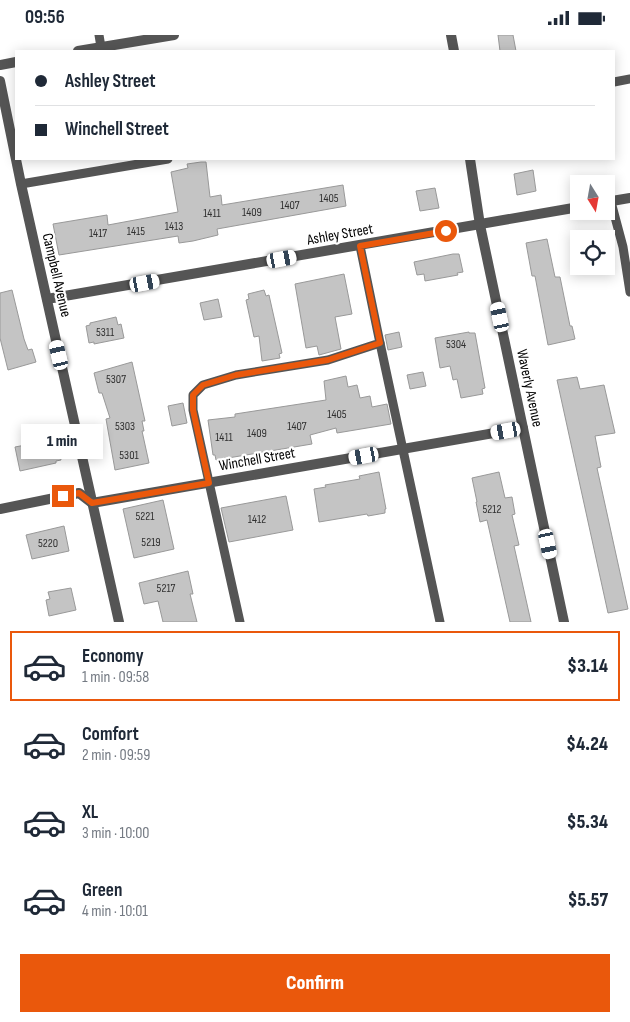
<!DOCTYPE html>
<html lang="en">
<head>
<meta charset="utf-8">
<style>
	:root { --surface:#fff; --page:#f6f6f7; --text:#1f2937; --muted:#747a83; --line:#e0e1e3; --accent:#ea580c }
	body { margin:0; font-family:"Sofia Sans Condensed",sans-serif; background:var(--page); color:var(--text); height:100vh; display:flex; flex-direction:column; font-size:19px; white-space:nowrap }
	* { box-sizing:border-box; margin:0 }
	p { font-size:16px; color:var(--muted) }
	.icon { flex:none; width:28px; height:28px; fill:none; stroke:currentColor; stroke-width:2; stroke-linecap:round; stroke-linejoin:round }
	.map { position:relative; height:587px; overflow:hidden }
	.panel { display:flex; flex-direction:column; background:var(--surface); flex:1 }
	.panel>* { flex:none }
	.top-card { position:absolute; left:15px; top:15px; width:600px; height:110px; border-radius:0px; box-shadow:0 2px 12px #0003; display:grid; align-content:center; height:110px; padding:0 20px; background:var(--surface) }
	.needle { width:32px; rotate:169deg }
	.controls { position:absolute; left:570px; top:140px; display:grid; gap:10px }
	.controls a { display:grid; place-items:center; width:45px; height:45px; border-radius:0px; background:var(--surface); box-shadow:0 2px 12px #0003; font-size:25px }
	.end { position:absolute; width:22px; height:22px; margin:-11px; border:6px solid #ea580c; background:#fff; box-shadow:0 0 0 2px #fff }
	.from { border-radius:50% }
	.bubble { position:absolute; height:35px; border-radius:0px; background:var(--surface); box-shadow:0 2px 12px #0003; font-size:16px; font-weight:800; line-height:35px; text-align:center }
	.car { position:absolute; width:15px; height:30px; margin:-15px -8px; border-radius:6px; box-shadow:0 0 4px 1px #0007; background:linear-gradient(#fff 24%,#345 0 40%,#fff 0 76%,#345 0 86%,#fff 0) }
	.top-card b { display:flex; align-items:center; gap:18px; height:48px; font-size:19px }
	.top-card b+b { border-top:1px solid var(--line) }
	.top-card i { width:12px; height:12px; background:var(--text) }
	ul { padding:9px 0 0; list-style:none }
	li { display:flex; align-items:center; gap:15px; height:70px; margin:0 10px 8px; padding:0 10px; border:2px solid transparent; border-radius:0px }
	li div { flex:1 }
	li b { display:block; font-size:19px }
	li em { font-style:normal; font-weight:800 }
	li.on { border-color:var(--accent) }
	li>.icon { width:45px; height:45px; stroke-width:1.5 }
	.cta { display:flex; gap:10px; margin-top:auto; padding:10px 20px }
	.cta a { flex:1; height:58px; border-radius:0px; background:var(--accent); color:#fff; font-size:20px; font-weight:800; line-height:58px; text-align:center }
	.status { display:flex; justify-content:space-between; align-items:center; height:35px; padding:0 25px; background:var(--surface); direction:ltr }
	.status svg { height:14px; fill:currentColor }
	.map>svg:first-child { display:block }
	.building { fill:#c4c4c4; stroke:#999 }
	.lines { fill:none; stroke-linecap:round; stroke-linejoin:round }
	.lane { stroke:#555; stroke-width:9 }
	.street { stroke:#555; stroke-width:10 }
	.route { stroke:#ea580c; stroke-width:6 }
	.labels { text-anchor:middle; stroke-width:4.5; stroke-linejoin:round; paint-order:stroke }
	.number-label { font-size:12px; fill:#313131 }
	.street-label { font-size:15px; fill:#000; stroke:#fff }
</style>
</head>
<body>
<div class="status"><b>09:56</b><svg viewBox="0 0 49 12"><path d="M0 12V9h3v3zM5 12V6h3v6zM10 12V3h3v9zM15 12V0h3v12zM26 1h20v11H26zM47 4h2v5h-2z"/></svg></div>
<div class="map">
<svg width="630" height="587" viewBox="0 0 630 587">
	<rect width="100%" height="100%" fill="#fff"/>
	<!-- building -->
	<g class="building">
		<polygon points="498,0 513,0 516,16 500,16"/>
		<polygon points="201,127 206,127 210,162 221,160 222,170 343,150 346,171 217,194 218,200 193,206 179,208 178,201 59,220 53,189 107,180 108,190 178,177 171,137 188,133 187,129"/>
		<polygon points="533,135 536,156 517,160 514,139"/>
		<polygon points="435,153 439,173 420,176 416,156"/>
		<polygon points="547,204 555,242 560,242 570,291 572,291 575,304 548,310 535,241 532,241 526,208"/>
		<polygon points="453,219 459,219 463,237 457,238 458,240 425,246 424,239 417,240 414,227"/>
		<polygon points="344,239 352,279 335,282 341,314 319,320 317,311 306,313 295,249"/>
		<polygon points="12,255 24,304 28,315 32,314 36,327 8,335 0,303 0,258"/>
		<polygon points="264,255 266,261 269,260 282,318 279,319 280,323 262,326 259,301 254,302 246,265 249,264 248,259"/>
		<polygon points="218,264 222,282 204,285 200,268"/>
		<polygon points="116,282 118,290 121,289 124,303 94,309 94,307 89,308 86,291 90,290 90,288"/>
		<polygon points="399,297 402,312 388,315 385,300"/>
		<polygon points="469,297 469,298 475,298 485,353 482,354 483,359 461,363 457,344 453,345 450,331 440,333 435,303"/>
		<polygon points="132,327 145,386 142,386 144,396 142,396 149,428 115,435 106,384 110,383 102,358 99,358 94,338"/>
		<polygon points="423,337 426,351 410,354 407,340"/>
		<polygon points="346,341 348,352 357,350 360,363 370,361 372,372 387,369 391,389 337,398 336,393 310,400 312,409 216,425 215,420 213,420 208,385 235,382 235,379 326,365 324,346"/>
		<polygon points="577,342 580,354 604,350 615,398 595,401 601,432 597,433 628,574 608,578 557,345"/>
		<polygon points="183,368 187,388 172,391 168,371"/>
		<polygon points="57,404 61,425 56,426 56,428 20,436 15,412"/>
		<polygon points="379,437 386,474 385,474 385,478 368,481 367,479 319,487 314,454 326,452 325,450 360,444 359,441"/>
		<polygon points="499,437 505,463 512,462 515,479 512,480 519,510 514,511 531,587 510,587 487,485 480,487 476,467 477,467 472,443"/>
		<polygon points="286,461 293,495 229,507 221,473"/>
		<polygon points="163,465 174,514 134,523 123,474"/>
		<polygon points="64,491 69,516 32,524 26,500"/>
		<polygon points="188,536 193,559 190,559 197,587 163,587 158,566 144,569 139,548"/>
		<polygon points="71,553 76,575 49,581 46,565 50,564 48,557"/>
	</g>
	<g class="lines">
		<!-- lane -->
		<g class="lane">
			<polyline points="99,0 101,12"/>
			<polyline points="614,47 630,44"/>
			<polyline points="21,149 168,124"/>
			<polyline points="611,167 623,212 630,257"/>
			<polyline points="380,308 440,587"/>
			<polyline points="240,587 193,375 193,360 203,350 236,340 328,325 380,308 360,211"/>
		</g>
		<!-- street -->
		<g class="street">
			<polyline points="451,0 454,16"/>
			<polyline points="78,16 174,0"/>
			<polyline points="0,30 16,27"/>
			<polyline points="0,46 21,149 119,587"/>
			<polyline points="470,124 480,190 564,587"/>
			<polyline points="606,167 630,163"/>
			<polyline points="47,264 579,172"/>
			<polyline points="0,474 79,458 92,468 523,393"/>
		</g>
	</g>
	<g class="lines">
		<!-- route -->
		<polyline class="route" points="63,461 79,458 92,468 209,448 193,375 193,360 203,350 236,340 328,325 380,308 360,211 446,196"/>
	</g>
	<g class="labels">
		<!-- number labels -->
		<g class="number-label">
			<text x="329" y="167">1405</text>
			<text x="290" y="174">1407</text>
			<text x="252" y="181">1409</text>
			<text x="212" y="182">1411</text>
			<text x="174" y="195">1413</text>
			<text x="136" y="200">1415</text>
			<text x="98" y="202">1417</text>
			<text x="105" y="301">5311</text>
			<text x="456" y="313">5304</text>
			<text x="116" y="348">5307</text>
			<text x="337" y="383">1405</text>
			<text x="125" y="395">5303</text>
			<text x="297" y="395">1407</text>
			<text x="257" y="402">1409</text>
			<text x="224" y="406">1411</text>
			<text x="129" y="424">5301</text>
			<text x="492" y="478">5212</text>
			<text x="145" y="485">5221</text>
			<text x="257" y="488">1412</text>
			<text x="151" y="511">5219</text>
			<text x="48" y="512">5220</text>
			<text x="166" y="557">5217</text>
		</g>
		<!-- street labels -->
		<g class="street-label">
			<text transform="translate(340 199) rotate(-10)" y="5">Ashley Street</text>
			<text transform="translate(57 240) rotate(77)" y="5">Campbell Avenue</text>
			<text transform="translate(530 353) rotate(78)" y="5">Waverly Avenue</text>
			<text transform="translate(257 424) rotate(-10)" y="5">Winchell Street</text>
		</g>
	</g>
</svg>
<div class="controls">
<a><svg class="needle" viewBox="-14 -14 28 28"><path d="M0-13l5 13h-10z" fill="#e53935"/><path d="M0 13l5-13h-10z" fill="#747a83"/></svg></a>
<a><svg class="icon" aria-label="locate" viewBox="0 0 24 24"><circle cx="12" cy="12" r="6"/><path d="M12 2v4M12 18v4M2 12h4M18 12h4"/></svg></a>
</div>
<i class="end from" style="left:446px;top:196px"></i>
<i class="end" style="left:63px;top:461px"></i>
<div class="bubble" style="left:21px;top:389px;width:82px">1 min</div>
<i class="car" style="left:282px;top:224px;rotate:80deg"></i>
<i class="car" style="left:145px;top:248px;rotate:80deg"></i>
<i class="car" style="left:500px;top:282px;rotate:348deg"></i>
<i class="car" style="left:59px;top:320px;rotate:347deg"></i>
<i class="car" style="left:506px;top:396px;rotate:260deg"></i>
<i class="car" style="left:364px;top:421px;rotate:260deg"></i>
<i class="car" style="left:548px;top:509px;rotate:168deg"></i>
<div class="top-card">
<b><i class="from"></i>Ashley Street</b>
<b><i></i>Winchell Street</b>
</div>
</div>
<section class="panel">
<ul>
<li class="on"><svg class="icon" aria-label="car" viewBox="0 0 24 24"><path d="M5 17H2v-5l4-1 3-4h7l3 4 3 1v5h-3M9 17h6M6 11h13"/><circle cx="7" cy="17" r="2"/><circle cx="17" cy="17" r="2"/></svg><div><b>Economy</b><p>1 min · 09:58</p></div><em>$3.14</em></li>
<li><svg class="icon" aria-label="car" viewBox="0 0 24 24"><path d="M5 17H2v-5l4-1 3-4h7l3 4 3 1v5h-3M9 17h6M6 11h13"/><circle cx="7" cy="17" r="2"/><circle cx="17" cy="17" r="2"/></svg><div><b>Comfort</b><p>2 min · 09:59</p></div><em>$4.24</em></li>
<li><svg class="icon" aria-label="car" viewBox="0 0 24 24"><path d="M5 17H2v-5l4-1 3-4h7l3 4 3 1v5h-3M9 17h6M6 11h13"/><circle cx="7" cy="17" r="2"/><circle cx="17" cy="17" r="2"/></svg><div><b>XL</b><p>3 min · 10:00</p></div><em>$5.34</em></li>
<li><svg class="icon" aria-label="car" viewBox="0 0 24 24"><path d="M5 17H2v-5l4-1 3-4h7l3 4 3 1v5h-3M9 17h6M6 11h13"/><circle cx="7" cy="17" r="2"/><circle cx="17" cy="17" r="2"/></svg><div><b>Green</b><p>4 min · 10:01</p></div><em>$5.57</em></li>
</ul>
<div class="cta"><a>Confirm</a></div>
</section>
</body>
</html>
